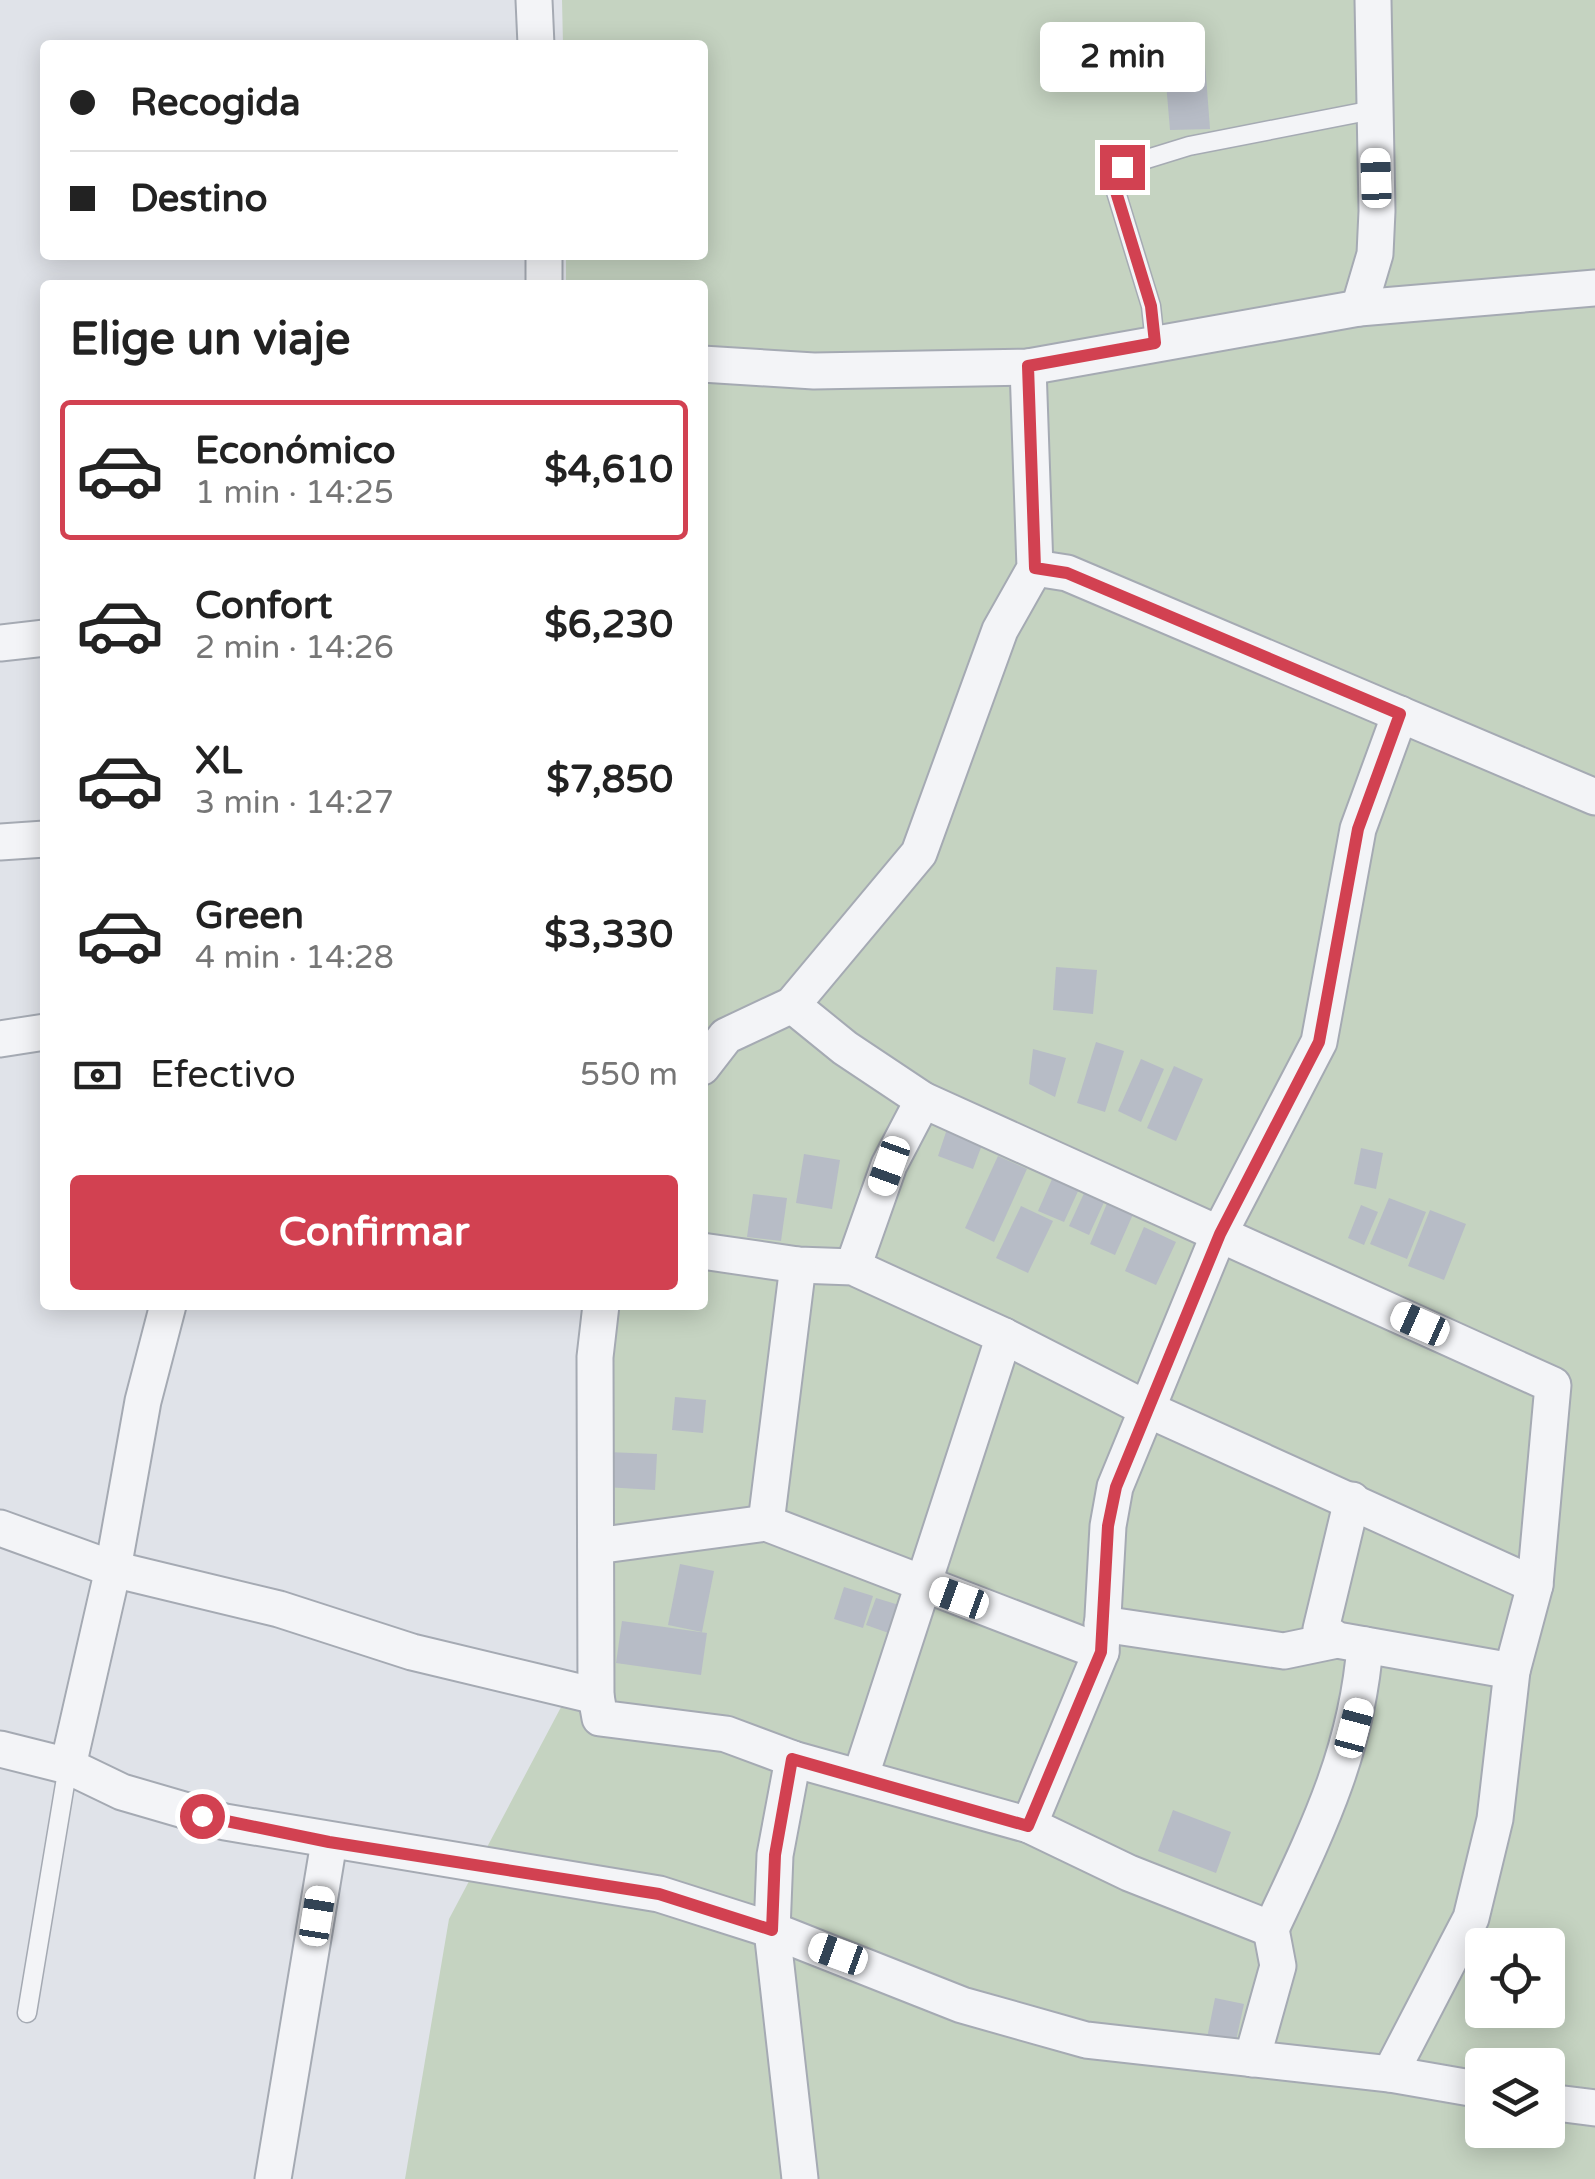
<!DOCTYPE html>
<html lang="es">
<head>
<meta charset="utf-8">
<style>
	:root { --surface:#fff; --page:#f2f2f2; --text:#222; --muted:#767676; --line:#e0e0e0; --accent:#d24151 }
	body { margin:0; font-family:"Varela Round",sans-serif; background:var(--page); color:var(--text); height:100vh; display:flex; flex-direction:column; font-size:38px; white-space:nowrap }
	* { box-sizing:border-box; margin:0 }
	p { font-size:32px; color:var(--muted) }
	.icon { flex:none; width:55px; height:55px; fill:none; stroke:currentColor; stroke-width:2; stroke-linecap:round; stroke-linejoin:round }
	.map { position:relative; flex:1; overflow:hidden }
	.details { position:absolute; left:40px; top:280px; width:668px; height:1030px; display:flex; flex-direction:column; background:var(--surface); border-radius:10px; box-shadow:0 5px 25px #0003 }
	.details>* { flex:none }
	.hud { position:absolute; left:40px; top:40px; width:668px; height:220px; border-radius:10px; box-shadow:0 5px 25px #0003; display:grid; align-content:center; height:220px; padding:0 30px; background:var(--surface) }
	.controls { position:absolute; left:1465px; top:1928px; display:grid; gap:20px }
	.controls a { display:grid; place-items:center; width:100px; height:100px; border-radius:10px; background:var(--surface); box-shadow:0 5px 25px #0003; font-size:50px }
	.end { position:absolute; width:45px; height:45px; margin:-22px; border:12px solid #d24151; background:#fff; box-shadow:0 0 0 5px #fff }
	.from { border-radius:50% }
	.bubble { position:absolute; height:70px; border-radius:10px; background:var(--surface); box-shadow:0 5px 25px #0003; font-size:32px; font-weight:800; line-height:70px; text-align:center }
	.car { position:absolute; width:30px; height:60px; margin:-30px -15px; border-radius:12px; box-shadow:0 0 8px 2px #0007; background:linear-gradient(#fff 24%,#345 0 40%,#fff 0 76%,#345 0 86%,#fff 0) }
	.hud b { display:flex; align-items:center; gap:35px; height:95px; font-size:38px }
	.hud b+b { border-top:2px solid var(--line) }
	.hud i { width:25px; height:25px; background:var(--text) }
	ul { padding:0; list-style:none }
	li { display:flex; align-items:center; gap:30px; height:140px; margin:0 20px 15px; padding:0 10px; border:5px solid transparent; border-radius:10px }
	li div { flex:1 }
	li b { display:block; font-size:38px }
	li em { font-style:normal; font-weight:800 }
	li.current { border-color:var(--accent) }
	li>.icon { width:90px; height:90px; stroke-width:1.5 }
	h2 { padding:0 30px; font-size:45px; line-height:120px }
	.pay { display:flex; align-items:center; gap:25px; height:110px; padding:0 30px; font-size:38px }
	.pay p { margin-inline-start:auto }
	.button { display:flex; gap:20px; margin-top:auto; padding:20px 30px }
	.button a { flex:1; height:115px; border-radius:10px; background:var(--accent); color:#fff; font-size:40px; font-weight:800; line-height:115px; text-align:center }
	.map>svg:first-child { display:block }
	.green { fill:#c5d3c1; fill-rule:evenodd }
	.building { fill:#b7bcc6 }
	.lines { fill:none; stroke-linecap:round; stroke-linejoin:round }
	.lane-casing { stroke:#a5aab3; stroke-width:21 }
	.street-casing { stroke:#a5aab3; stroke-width:39 }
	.lane { stroke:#f3f4f7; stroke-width:18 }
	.street { stroke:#f3f4f7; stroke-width:35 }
	.route { stroke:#d24151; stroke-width:12 }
</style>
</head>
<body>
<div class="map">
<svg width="1595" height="2179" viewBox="0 0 1595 2179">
	<rect width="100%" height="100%" fill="#e0e3e9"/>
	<!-- green -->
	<path class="green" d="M562,0H1595V2179H405L449,1919L587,1658L582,1305H702V285H566V255H702V45H563ZM1482,1945H1548V2010H1482ZM1482,2065H1548V2130H1482Z"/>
	<!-- building -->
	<g class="building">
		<polygon points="1163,47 1204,49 1210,129 1170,130"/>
		<polygon points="1056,967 1097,970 1093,1014 1053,1010"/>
		<polygon points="1096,1042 1124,1051 1105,1112 1077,1103"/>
		<polygon points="1033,1049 1066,1058 1055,1097 1029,1084"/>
		<polygon points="1141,1059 1164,1069 1141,1122 1118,1111"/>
		<polygon points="1174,1066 1203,1079 1176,1141 1147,1128"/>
		<polygon points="947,1129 983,1142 973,1169 938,1156"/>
		<polygon points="1361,1148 1383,1153 1376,1189 1354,1184"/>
		<polygon points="804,1154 840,1160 832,1209 796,1203"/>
		<polygon points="998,1156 1027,1169 994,1242 965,1228"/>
		<polygon points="1053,1177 1079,1189 1064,1222 1038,1211"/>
		<polygon points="1086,1189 1106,1198 1089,1235 1069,1226"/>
		<polygon points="753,1194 787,1198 781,1241 747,1237"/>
		<polygon points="1389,1198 1426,1212 1407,1259 1370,1244"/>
		<polygon points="1108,1201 1134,1212 1115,1255 1090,1244"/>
		<polygon points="1361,1205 1378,1212 1364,1245 1348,1238"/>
		<polygon points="1021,1206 1053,1221 1028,1273 996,1258"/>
		<polygon points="1430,1210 1466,1224 1444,1280 1408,1266"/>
		<polygon points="1144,1227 1176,1242 1156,1285 1125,1271"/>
		<polygon points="675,1397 706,1400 703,1433 672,1430"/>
		<polygon points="607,1452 657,1454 655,1490 605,1487"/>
		<polygon points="680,1564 714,1571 702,1632 668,1625"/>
		<polygon points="844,1587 873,1596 863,1628 834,1619"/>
		<polygon points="876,1598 909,1608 900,1637 866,1625"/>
		<polygon points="622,1621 707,1633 701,1675 616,1663"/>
		<polygon points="1173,1810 1231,1832 1216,1873 1158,1851"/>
		<polygon points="1215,1998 1244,2004 1235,2045 1207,2038"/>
	</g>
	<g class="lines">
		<defs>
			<g id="lane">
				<polyline points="1155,343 1151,306 1113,182 1121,167 1189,146 1373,110"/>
				<polyline points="27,2013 68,1766"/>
			</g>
			<g id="street">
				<polyline points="534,0 536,45"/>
				<polyline points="544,255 544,285"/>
				<polyline points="1359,308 1375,254 1377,211 1373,0"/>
				<polyline points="702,364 814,371 1028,367 1359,308 1595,288"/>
				<polyline points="1035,568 1067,573 1595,797"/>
				<polyline points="0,643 45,638"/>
				<polyline points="0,842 45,839"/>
				<polyline points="792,1005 845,1048 923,1100 1553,1385 1535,1585 1512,1671 1495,1819 1471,1918 1390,2074"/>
				<polyline points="0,1039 45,1032"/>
				<polyline points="702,1067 726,1036 792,1005 919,853 1000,630 1035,568 1028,367"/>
				<polyline points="702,1251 798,1265 853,1267 1004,1336 1149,1410 1535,1585"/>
				<polyline points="853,1267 889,1165 923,1100"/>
				<path d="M601,1305L595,1357L596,1696L600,1718L726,1734L793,1759L1029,1825L1129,1873L1271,1929C1316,1833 1357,1752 1365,1645"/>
				<polyline points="1352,1500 1321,1629 1337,1640 1512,1671"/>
				<polyline points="766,1523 798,1265"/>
				<polyline points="0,1528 113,1569 279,1609 412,1652 596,1696"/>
				<polyline points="596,1546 766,1523 1101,1652"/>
				<polyline points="1102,1624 1284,1651 1337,1640"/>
				<polyline points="0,1749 68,1766 122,1792 225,1822 659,1894 772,1930 962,2005 1086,2040 1390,2074 1482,2090"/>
				<polyline points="793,1759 775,1855 772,1930 800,2179"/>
				<polyline points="68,1766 113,1569 143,1401 168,1305"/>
				<polyline points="861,1775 1004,1336"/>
				<polyline points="1029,1825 1101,1652 1108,1526 1115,1487 1219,1234 1319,1042 1358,829 1400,714"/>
				<polyline points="1252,2059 1278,1966 1271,1929"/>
				<polyline points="1548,2102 1595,2108"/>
				<polyline points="273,2179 329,1842"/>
			</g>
		</defs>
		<!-- lane casing -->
		<use href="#lane" class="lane-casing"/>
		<!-- street casing -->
		<use href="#street" class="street-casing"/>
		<!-- lane -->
		<use href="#lane" class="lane"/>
		<!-- street -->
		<use href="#street" class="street"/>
	</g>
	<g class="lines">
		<!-- route -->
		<polyline class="route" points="202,1816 329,1842 659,1894 772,1930 775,1855 792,1759 1028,1826 1101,1652 1108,1526 1116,1487 1220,1234 1319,1042 1358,829 1400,714 1067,573 1035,568 1028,366 1155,343 1151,306 1113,182 1122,167"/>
	</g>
</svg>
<div class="controls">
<a><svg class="icon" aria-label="locate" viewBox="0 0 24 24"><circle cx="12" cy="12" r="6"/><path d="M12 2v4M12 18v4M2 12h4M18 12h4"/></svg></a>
<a><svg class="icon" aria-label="layers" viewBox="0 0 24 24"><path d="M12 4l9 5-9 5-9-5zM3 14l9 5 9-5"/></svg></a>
</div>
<i class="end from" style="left:202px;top:1816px"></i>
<i class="end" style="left:1122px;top:167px"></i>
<div class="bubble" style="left:1040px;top:22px;width:165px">2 min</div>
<i class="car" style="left:1376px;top:178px;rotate:358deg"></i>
<i class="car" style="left:889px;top:1166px;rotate:200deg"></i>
<i class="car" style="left:1420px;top:1324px;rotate:294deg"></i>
<i class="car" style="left:959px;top:1598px;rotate:290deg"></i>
<i class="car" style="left:1354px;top:1728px;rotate:15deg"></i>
<i class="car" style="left:317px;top:1916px;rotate:9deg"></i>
<i class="car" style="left:838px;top:1954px;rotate:290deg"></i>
<div class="hud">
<b><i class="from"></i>Recogida</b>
<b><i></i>Destino</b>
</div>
<section class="details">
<h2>Elige un viaje</h2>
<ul>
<li class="current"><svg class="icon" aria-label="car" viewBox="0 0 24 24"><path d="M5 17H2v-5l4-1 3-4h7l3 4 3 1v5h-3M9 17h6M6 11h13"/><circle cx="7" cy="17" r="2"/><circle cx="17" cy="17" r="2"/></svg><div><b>Económico</b><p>1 min · 14:25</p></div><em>$4,610</em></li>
<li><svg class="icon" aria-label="car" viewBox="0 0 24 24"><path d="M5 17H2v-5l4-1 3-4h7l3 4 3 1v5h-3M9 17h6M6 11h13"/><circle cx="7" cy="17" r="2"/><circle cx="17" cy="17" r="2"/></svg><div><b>Confort</b><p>2 min · 14:26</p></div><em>$6,230</em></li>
<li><svg class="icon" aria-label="car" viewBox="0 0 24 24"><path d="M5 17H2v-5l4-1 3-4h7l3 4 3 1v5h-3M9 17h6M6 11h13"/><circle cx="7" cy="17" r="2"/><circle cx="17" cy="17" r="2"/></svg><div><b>XL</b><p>3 min · 14:27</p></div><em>$7,850</em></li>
<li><svg class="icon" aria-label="car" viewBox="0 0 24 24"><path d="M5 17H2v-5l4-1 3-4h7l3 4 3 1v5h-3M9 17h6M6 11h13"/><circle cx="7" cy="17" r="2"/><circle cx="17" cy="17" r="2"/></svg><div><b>Green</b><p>4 min · 14:28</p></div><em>$3,330</em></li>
</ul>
<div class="pay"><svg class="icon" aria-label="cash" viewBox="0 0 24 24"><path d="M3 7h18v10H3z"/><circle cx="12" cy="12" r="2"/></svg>Efectivo<p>550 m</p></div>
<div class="button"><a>Confirmar</a></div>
</section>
</div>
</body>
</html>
